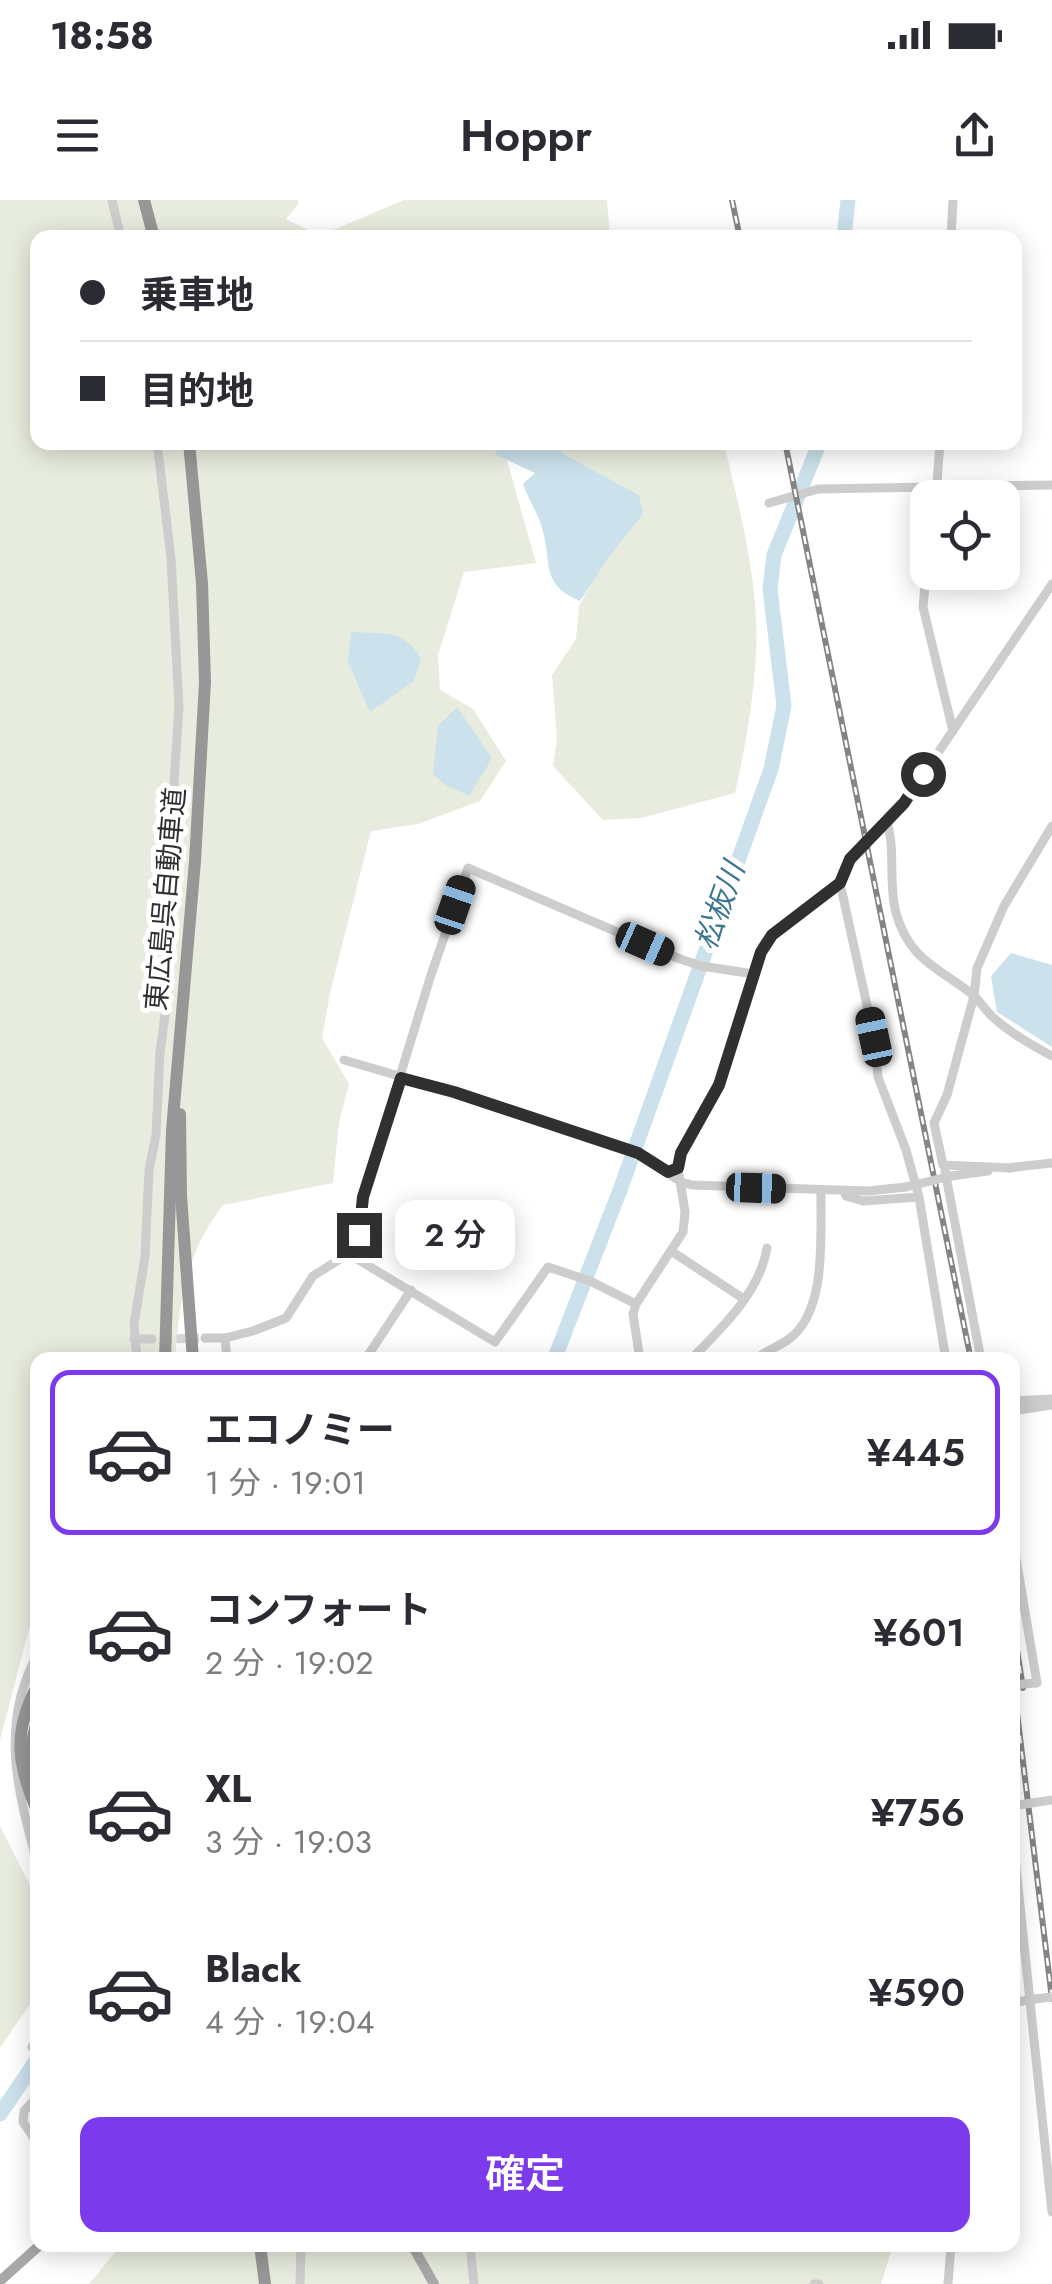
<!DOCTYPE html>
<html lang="ja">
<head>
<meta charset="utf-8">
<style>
	:root { --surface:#fff; --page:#f7f7f7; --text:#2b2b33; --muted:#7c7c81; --line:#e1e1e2; --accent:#7c3aed }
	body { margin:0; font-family:Jost,"Noto Sans JP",sans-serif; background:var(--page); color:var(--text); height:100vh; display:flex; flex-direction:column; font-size:38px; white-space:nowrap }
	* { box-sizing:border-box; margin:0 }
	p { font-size:32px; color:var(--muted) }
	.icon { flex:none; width:55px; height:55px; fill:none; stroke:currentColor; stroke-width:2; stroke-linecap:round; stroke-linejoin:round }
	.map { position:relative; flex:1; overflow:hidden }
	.drawer { position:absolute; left:30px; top:1152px; width:990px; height:900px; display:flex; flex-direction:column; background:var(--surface); border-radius:20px; box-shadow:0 5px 25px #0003 }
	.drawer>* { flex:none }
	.banner { position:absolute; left:30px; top:30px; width:992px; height:220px; border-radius:20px; box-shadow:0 5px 25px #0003; display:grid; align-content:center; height:220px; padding:0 50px; background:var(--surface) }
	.controls { position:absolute; left:910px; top:280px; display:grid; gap:20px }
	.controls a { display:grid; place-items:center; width:110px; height:110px; border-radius:20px; background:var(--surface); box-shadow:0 5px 25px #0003; font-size:50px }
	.end { position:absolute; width:45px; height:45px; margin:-22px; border:12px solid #303030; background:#fff; box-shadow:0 0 0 5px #fff }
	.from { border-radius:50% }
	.bubble { position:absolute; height:70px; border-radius:20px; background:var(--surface); box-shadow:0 5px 25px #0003; font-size:32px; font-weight:600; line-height:70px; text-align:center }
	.car { position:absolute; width:30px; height:60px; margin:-30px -15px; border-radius:12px; box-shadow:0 0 8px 2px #0007; background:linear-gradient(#222 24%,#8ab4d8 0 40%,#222 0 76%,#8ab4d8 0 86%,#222 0) }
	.banner b { display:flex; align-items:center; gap:35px; height:95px; font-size:38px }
	.banner b+b { border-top:2px solid var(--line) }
	.banner i { width:25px; height:25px; background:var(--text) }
	ul { padding:18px 0 0; list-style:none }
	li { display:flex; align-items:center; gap:30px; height:165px; margin:0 20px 15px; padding:0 30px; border:5px solid transparent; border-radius:20px }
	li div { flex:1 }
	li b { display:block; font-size:38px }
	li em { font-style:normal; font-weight:600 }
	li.on { border-color:var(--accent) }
	li>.icon { width:90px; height:90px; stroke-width:1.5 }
	.cta { display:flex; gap:20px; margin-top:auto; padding:20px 50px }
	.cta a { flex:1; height:115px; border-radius:20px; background:var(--accent); color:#fff; font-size:40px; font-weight:600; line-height:115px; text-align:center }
	.status { display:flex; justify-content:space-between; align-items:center; height:70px; padding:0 50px; background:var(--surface); direction:ltr }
	.status svg { height:28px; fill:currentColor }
	header { display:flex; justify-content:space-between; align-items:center; height:130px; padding:0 50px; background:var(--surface); font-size:45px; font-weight:600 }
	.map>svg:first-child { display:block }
	.green { fill:#e7ecde }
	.water { fill:#cbe1ec }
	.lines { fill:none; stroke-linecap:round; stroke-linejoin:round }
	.river { stroke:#cbe1ec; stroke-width:15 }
	.minor-tunnel { stroke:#d6d6d6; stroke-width:9; stroke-dasharray:9 4.5; stroke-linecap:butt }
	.minor { stroke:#cdcdcd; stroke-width:9 }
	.major { stroke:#a8a8a8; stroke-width:10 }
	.highway { stroke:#979797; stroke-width:12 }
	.rail-casing { stroke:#858585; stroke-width:6 }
	.rail { stroke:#fff; stroke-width:2.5; stroke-dasharray:8; stroke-linecap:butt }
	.minor-bridge { stroke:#cdcdcd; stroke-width:9 }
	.route { stroke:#303030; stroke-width:12 }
	.labels { text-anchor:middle; stroke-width:10; stroke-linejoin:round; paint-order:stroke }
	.street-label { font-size:28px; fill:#303030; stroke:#fff }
	.water-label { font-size:30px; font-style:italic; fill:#3f7691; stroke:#fff }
</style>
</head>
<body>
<div class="status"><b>18:58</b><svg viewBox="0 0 49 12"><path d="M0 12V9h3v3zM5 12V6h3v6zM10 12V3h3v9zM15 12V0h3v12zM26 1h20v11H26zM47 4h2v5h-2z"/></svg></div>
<header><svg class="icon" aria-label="menu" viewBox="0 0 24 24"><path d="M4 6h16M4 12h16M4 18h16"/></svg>Hoppr<svg class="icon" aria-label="share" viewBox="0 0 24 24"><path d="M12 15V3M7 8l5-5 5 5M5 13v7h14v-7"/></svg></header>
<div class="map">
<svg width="1052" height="2084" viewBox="0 0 1052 2084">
	<rect width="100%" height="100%" fill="#fff"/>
	<!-- green -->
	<g class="green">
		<path d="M0,0H297L299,3L286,19L319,36L404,0H607L610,37L38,38V242L502,243L536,363L464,372L438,455L440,490L473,509L506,561L480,601L418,624L371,631L330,793L322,838L349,884L339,923L333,983L223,1005C185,1055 180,1099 175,1160H38L37,1424L29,1429L0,1540Z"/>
		<path d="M556,243H724C737,299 753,359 756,417C759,472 747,539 735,593L641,618L603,620L553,566L557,539L552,475L576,439L579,406L639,295L562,253Z"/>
		<polygon points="0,1626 38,1701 37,1794 0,1848"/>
		<polygon points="121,2045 893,2045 881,2084 89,2084"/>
	</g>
	<!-- water -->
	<g class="water">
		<path d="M500,243L535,248V243H556L562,253L639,295L643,314L608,358L580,401C539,383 553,364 542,328C538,313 528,299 523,284L535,273L495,254Z"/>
		<path d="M351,432C382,434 403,428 421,458L414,481L370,512L348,462Z"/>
		<path d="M457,507L491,557C487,572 476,580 470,596L447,586L433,574L438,526Z"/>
		<polygon points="1011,753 1052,765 1052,847 997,812 991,776"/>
	</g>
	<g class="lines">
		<!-- river -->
		<g class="river">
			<polyline points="844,38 848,0"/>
			<polyline points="554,1160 620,990 771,569 784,506 770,389 774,355 820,242"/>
			<polyline points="0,1914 38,1858"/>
		</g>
		<!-- minor-tunnel -->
		<polyline class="minor-tunnel" points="163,1139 205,1138"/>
		<!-- minor -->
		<g class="minor">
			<polyline points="112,0 121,38"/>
			<polyline points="951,38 953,0"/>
			<polyline points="936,298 940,242"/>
			<polyline points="769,303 818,289 1052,285"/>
			<polyline points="928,352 923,407 953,531"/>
			<path d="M887,622C896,652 888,684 896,713C910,762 940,768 973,795C981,802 986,812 994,818C1010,833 1033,846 1052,856"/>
			<polyline points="840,683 874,837 878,877 906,950 919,997 946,1160"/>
			<polyline points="344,860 454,892 638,953 681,982 692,985 868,991 906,987"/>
			<polyline points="1008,968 1052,963"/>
			<polyline points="1011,968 943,965 934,923 947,895 974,796 977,768 1004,706 1052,626"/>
			<polyline points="945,971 981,1160"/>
			<polyline points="951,976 988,971"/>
			<polyline points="844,991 846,996 863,1001 919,997"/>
			<polyline points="671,1051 744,1099"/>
			<polyline points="636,1104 590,1081 548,1067 495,1142 357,1059 363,997 430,778 468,668 680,759 701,766 754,774"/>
			<polyline points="205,1138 225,1138 253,1131 286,1118 313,1076 345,1056 357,1059"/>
			<polyline points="225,1138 227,1160"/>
			<polyline points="134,1139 152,1139"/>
			<polyline points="137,1160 134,1124 145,1057 149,970 156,935 160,852 169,785 169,662 179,506 171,358 157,242"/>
			<polyline points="365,1160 411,1090"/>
			<polyline points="640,1160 633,1114 636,1104 683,1032 685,1012 678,968 681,953 719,885 761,752 773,735 840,683 849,659 904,603 1052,384"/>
			<path d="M690,1160C721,1129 760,1092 767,1048"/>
			<path d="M755,1160C766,1150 778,1147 789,1139C828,1111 820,1033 821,990"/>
			<polyline points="1012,1201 1052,1199"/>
			<polyline points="1012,1211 1052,1205"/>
			<polyline points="1012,1335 1037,1483"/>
			<path d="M38,1454C0,1520 16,1591 38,1664"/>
			<polyline points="1012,1629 1052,2012"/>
			<polyline points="1012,1803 1034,1799"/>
			<polyline points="38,1838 32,1847 38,1850"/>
			<polyline points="38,1896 24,1911 23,1922 38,1944"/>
			<polyline points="470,2045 474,2084"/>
			<polyline points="300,2084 301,2045"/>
			<polyline points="814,2084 819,2084"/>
			<polyline points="948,2084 951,2045"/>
		</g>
		<!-- major -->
		<g class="major">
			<polyline points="412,2045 434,2084"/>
			<polyline points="0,2081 40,2045"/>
		</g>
		<!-- highway -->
		<g class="highway">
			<polyline points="144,0 154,38"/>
			<polyline points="180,914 181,996 193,1160"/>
			<polyline points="165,1160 172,930 195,661 205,482 202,383 189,242"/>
			<path d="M38,1484C12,1533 17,1564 38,1613"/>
			<polyline points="33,1578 30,1549 38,1517"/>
			<polyline points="260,2045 265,2084"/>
		</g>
		<defs>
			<g id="rail">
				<polyline points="732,0 740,38"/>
				<polyline points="785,242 971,1160"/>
				<polyline points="1012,1418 1023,1488"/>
				<polyline points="1012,1472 1052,1799"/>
			</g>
		</defs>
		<!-- rail casing -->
		<use href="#rail" class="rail-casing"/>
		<!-- rail -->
		<use href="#rail" class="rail"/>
		<!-- minor-bridge -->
		<g class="minor-bridge">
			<polyline points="906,987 951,976"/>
			<polyline points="1012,1485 1035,1483"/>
			<polyline points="1013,1606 1052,1600"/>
			<polyline points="1035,1799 1052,1797"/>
		</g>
	</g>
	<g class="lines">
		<!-- route -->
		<polyline class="route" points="359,1035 363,997 401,878 454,892 638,953 668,972 678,968 681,953 719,885 761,752 772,735 840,683 850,659 904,603 923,574"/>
	</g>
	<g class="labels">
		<!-- street labels -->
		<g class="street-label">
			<text transform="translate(165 699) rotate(-85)" y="10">東広島呉自動車道</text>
		</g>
		<!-- water labels -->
		<g class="water-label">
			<text transform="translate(720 706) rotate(-70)" y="10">松板川</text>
		</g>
	</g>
</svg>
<div class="controls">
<a><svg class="icon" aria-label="locate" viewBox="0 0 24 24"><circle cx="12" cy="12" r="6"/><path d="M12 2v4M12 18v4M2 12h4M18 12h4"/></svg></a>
</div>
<i class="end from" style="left:923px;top:574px"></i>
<i class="end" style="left:359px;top:1035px"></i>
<div class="bubble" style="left:395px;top:1000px;width:120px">2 分</div>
<i class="car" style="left:455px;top:705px;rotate:19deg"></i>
<i class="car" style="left:645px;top:744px;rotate:114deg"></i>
<i class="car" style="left:874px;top:837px;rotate:348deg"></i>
<i class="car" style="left:756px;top:988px;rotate:92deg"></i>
<div class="banner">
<b><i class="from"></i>乗車地</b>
<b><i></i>目的地</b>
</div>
<section class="drawer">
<ul>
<li class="on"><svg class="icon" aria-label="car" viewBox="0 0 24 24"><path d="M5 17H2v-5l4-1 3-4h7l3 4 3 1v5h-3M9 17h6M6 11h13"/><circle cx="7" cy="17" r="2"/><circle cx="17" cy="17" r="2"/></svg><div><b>エコノミー</b><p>1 分 · 19:01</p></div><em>¥445</em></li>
<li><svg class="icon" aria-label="car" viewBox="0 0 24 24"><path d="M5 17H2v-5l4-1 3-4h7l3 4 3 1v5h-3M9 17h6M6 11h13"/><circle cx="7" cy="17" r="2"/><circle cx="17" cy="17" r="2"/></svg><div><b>コンフォート</b><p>2 分 · 19:02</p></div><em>¥601</em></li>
<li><svg class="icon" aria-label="car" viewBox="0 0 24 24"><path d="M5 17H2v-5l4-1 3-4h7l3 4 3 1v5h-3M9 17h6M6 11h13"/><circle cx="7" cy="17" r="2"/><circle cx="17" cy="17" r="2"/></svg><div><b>XL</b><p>3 分 · 19:03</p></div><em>¥756</em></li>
<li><svg class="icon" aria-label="car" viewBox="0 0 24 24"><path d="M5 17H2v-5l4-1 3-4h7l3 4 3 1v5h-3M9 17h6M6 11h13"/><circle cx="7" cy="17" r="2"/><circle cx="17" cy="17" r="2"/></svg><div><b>Black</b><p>4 分 · 19:04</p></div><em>¥590</em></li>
</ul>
<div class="cta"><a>確定</a></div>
</section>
</div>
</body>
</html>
